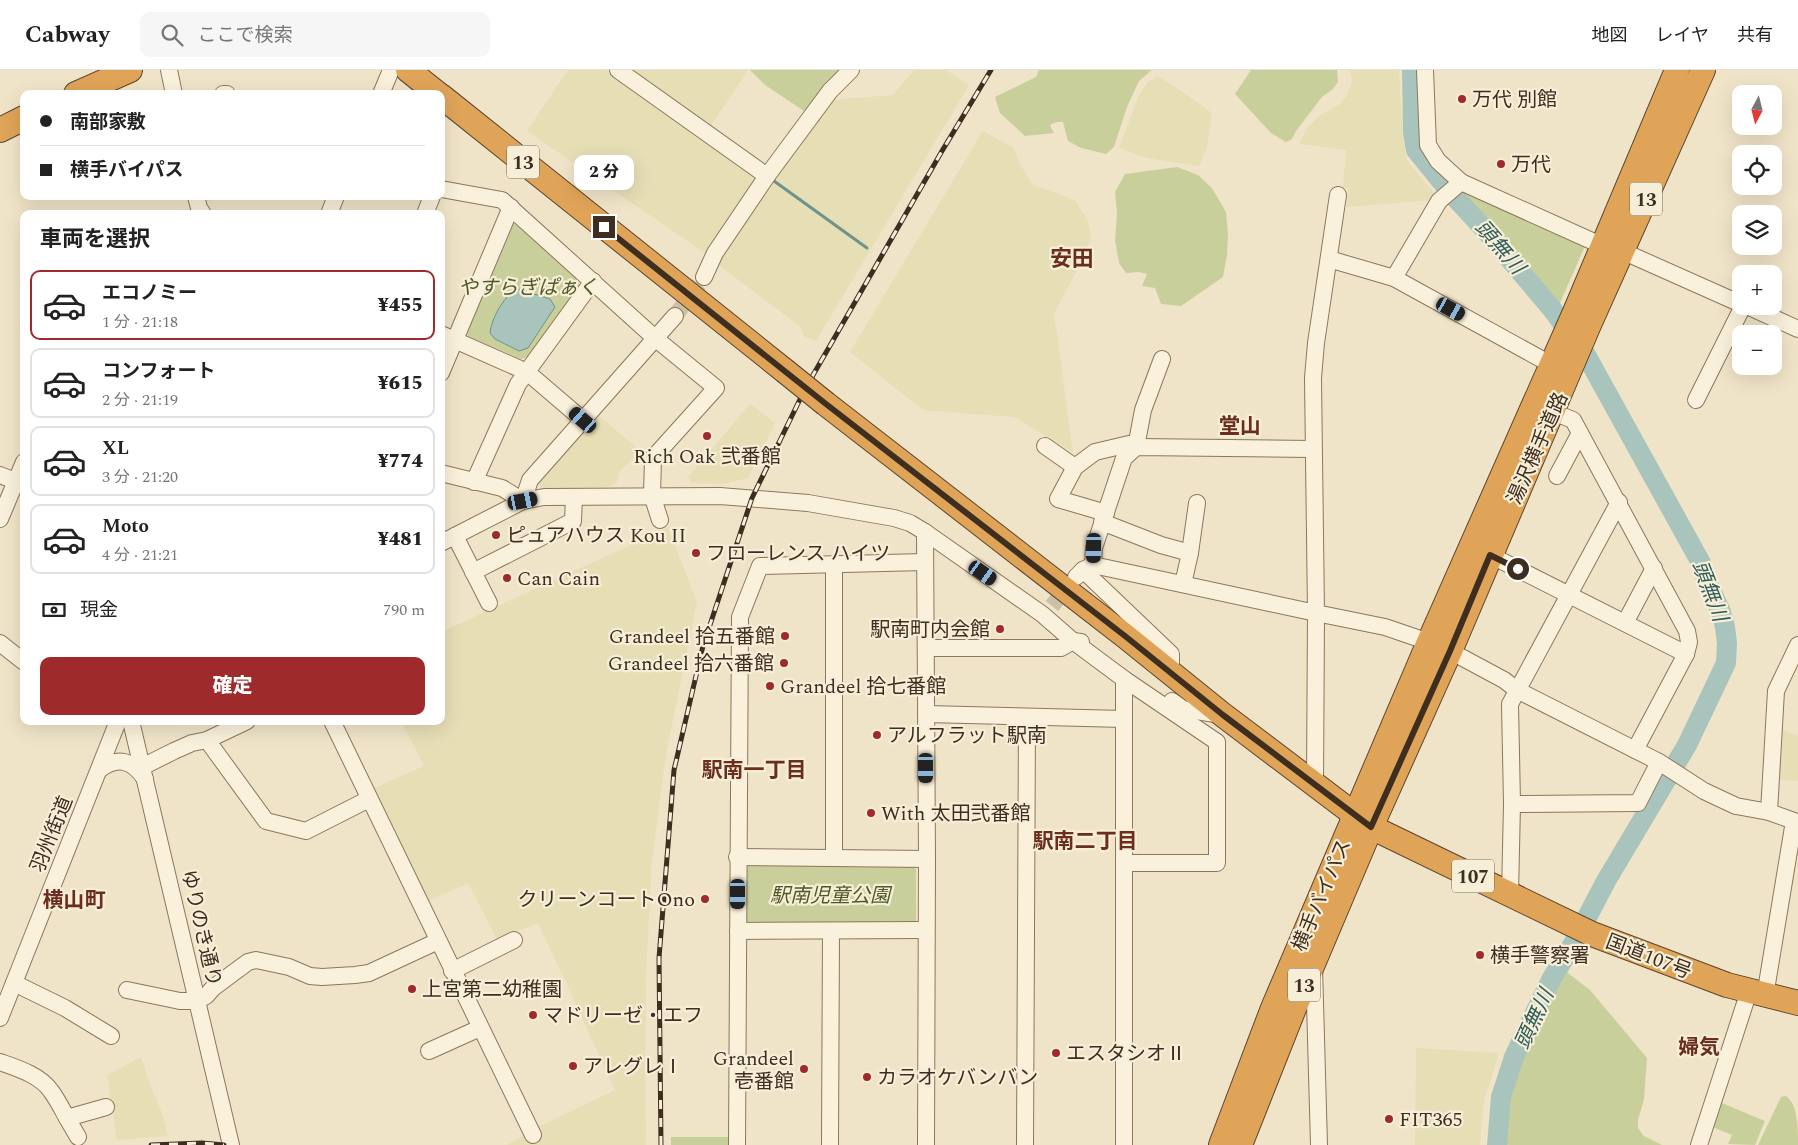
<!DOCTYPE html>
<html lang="ja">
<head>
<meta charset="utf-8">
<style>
	:root { --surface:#fff; --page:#f6f6f6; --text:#222; --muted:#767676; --line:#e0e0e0; --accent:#9e2a2b }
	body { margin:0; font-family:Spectral,"Noto Sans JP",serif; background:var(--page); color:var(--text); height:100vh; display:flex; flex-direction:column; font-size:19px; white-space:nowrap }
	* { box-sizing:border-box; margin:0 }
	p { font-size:16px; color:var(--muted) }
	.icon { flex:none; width:28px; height:28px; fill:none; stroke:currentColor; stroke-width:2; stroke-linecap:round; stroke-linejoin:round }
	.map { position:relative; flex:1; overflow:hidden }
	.drawer { position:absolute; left:20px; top:140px; width:425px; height:515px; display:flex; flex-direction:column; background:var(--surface); border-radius:10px; box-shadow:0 5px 20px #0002 }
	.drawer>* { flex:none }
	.hud { position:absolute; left:20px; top:20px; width:425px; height:110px; border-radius:10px; box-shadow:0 5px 20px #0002; display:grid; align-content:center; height:110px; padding:0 20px; background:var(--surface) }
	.needle { width:32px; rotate:187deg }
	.fabs { position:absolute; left:1732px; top:15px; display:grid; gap:10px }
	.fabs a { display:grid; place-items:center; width:50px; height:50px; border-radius:10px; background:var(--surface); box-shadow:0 5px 20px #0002; font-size:25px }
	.end { position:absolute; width:22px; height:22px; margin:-11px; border:6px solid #3d2e20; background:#fff; box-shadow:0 0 0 2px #fff }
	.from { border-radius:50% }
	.bubble { position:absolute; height:35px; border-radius:10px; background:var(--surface); box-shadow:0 5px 20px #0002; font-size:16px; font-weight:800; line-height:35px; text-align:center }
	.car { position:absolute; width:15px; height:30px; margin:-15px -8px; border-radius:6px; box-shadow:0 0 4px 1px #0007; background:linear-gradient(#222 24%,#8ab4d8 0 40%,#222 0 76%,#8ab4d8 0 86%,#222 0) }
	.hud b { display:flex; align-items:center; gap:18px; height:48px; font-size:19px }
	.hud b+b { border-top:1px solid var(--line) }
	.hud i { width:12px; height:12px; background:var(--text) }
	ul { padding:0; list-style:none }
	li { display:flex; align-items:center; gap:15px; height:70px; margin:0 10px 8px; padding:0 10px; border:2px solid var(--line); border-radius:10px }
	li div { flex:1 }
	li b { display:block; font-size:19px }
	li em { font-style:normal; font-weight:800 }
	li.current { border-color:var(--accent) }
	li>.icon { width:45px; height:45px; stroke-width:1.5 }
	h2 { padding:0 20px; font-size:22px; line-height:60px }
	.pay { display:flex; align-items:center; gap:12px; height:55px; padding:0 20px; font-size:19px }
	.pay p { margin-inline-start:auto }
	.cta { display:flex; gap:10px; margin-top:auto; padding:10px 20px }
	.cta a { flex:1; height:58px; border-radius:10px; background:var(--accent); color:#fff; font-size:20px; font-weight:800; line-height:58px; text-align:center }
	header { display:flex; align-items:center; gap:30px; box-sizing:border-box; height:70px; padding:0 25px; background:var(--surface); border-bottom:1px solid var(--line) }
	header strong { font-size:24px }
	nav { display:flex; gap:28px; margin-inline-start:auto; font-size:18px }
	.search { width:350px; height:45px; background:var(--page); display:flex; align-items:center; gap:12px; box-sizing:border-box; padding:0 18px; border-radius:10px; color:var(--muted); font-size:19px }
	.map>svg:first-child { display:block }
	.farmland { fill:#e6deb5 }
	.green { fill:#c9cf9b }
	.water { fill:#a9c4bc; stroke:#6f938a }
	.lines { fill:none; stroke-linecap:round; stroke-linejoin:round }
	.stream { stroke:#6f938a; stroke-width:3 }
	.river { stroke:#a9c4bc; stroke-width:20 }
	.minor-tunnel { stroke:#ccc0a6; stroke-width:16; stroke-dasharray:16 8; stroke-linecap:butt }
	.minor-casing { stroke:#8d765c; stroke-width:18 }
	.highway-casing { stroke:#5b4430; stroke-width:26 }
	.minor { stroke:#faf1dc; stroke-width:16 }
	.highway { stroke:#e0a458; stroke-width:24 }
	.rail-casing { stroke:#3d2e20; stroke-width:5 }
	.rail { stroke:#f7eed8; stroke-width:3; stroke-dasharray:9; stroke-linecap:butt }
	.highway-bridge-casing { stroke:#5b4430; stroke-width:26; stroke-linecap:butt }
	.highway-bridge { stroke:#e0a458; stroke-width:24 }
	.route { stroke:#3d2e20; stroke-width:6 }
	.poi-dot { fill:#9e2a2b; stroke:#f7eed8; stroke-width:2 }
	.labels { text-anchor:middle; stroke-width:4.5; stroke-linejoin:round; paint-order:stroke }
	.shield { fill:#f7eed8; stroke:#756857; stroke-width:1 }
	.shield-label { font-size:19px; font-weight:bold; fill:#3d2e20 }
	.poi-label { font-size:20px; fill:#3d2e20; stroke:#f7eed8; text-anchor:start }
	.park-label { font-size:20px; font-style:italic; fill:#4d5a26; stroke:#f7eed8 }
	.street-label { font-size:20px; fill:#3d2e20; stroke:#f7eed8 }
	.water-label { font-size:21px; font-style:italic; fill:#2f5d5a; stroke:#f7eed8 }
	.neighbourhood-label { font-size:21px; font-weight:bold; fill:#6b2e1e; stroke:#f7eed8 }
	.quarter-label { font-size:22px; font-weight:bold; fill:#6b2e1e; stroke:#f7eed8 }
</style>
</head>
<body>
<header>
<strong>Cabway</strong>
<div class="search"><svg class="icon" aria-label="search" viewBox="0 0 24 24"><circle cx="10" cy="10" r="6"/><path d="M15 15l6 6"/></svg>ここで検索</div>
<nav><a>地図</a><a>レイヤ</a><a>共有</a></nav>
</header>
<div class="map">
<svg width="1798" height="1075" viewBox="0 0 1798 1075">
	<rect width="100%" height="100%" fill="#f0e4c8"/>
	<!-- farmland -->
	<g class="farmland">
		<polygon points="568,0 606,0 760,109 708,185 527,61"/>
		<polygon points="627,0 746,0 747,2 710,57"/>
		<polygon points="914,0 946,0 969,15 816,271 804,266 801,257 716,193 831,30 893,25"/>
		<polygon points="1349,0 1399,0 1403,67 1407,91 1435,124 1435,130 1346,137 1348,119 1343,118 1346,80 1299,74 1308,57 1321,45 1340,34 1346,27 1353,10"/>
		<polygon points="1157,6 1183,22 1212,43 1207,78 1199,96 1146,88 1119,78 1138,27 1147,13"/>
		<polygon points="983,61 1014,78 1021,96 1033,115 1075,130 1087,149 1091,166 1085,186 1054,243 1073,382 1014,347 923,340 850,282"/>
		<polygon points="750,334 775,353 748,408 723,414 692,413 688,407"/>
		<polygon points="597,344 643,383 642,384 635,387 619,402 617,412 608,417 542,419 540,417 539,412"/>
		<polygon points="668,458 697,532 666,684 652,792 646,906 645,997 646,1075 507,1075 536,1058 615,1020 565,910 538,853 497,870 468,813 429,831 372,719 424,696 401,651 441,651 441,562"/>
		<polygon points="1780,658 1798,666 1798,711 1777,710"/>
		<polygon points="1416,978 1499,983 1485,1028 1481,1058 1480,1075 1415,1075"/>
		<polygon points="141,987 151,1017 163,1046 168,1066 117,1070 107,1005"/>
	</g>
	<!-- green -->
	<g class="green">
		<polygon points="750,0 843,0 807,43 765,15"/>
		<polygon points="1039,0 1152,0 1139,11 1127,37 1114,77 1106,84 1081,78 1068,71 1063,52 1057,52 1050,55 1054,63 1025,66 1000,43 995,27 1036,7"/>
		<polygon points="1251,0 1337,0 1338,12 1333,19 1322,27 1296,61 1292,69 1286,72 1271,63 1235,24"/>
		<polygon points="1177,97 1198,105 1212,118 1226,142 1228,164 1227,186 1223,207 1181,236 1161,234 1155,218 1142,216 1147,204 1139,202 1126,203 1119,193 1115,170 1117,143 1115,122 1125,104"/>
		<polygon points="1463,118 1586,174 1559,235 1461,123"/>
		<polygon points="518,153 578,208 579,215 531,286 521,289 468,266 466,261 511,155"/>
		<polygon points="750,793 910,793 916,799 916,851 910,857 751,857 744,851 745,799"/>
		<polygon points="1564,900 1590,920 1647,988 1644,1029 1638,1050 1638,1058 1644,1066 1662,1075 1503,1075 1512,1008 1523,977 1557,907"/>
		<path d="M1786,1026C1798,1034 1798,1060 1798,1075H1758L1781,1027Z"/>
		<polygon points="1717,1031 1765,1051 1755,1075 1728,1074 1732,1065 1710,1056"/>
		<rect x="671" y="1067" width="60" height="8"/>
	</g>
	<!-- water -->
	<path class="water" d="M515,218L550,229L555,237L528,278L519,281L495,269L490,263C492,246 503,230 515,218Z"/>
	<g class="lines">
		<!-- stream -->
		<polyline class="stream" points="774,111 867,178"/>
		<!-- river -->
		<polyline class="river" points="1412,0 1413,62 1416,80 1450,122 1485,160 1552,239 1586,285 1701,493 1708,514 1721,542 1725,557 1727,573 1726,593 1687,675 1606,811 1573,874 1552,908 1531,951 1514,987 1501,1027 1497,1075"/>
		<!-- minor-tunnel -->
		<g class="minor-tunnel">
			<polyline points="675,246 704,207"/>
			<polyline points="1052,536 1071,512"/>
		</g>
		<defs>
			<g id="minor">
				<polyline points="169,0 174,24"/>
				<polyline points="618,0 767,106"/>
				<polyline points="1425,0 1428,75 1438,91 1461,112"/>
				<polyline points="223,24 227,24"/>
				<polyline points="381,24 391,0"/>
				<polyline points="441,119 502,130 656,269 716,318 653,388 652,425 660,450"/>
				<polyline points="196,126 199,138 203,144"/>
				<polyline points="329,144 336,126"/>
				<polyline points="425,144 432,126"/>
				<polyline points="1622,181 1741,234"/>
				<polyline points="1329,189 1394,208 1552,295"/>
				<polyline points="704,207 715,183 767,106 830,21 851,0"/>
				<polyline points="1394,208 1439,131 1461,112 1603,176"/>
				<polyline points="1747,236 1798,259"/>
				<polyline points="441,264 527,302 583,350"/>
				<polyline points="441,303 511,137"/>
				<polyline points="1696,330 1743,236"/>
				<polyline points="1553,342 1573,350 1687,561 1689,572 1686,584 1635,680"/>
				<polyline points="1045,376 1075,397"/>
				<polyline points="441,403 502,418 523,431"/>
				<polyline points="0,405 15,411"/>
				<polyline points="1557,406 1580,363"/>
				<polyline points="474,412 518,314 593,211"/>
				<polyline points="523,431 530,410 675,246"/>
				<polyline points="1106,443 1058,429 1075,397 1095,382 1129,374 1136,377 1143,340 1162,289"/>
				<polyline points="0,449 24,392"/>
				<polyline points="1102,452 1161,475 1190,483 1183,514"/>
				<polyline points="925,462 927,789 926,1075"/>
				<polyline points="455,466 489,533"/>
				<polyline points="441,473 523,431 544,427 720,426 808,433 894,448 910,453 925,462 1042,544 1073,571 1124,609 1217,672 1217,793 1124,793"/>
				<polyline points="1190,483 1197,433"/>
				<polyline points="1490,485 1686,584"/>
				<polyline points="834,494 834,788"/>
				<polyline points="1093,495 1094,478 1124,388 1136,377 1313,379"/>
				<polyline points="1083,500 1171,584 1171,605"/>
				<polyline points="473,502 573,451 574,427"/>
				<polyline points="1076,507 1083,500 1093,495 1316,543 1385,557 1429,572"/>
				<polyline points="1625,553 1654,498"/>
				<polyline points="0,573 24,592"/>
				<polyline points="926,578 1061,578 1073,571 1081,572"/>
				<polyline points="1450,581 1504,610 1517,620 1659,692 1704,721 1736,736 1769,742 1794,751 1765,926"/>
				<polyline points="1172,631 1183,639 1222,645"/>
				<polyline points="926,644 1124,649"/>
				<polyline points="131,651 231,1075"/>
				<polyline points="332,651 533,1065"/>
				<polyline points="207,670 266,751 306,761 369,729"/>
				<polyline points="142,697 174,681 192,673 207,670 247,651"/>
				<path d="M99,700C118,685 133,691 145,709"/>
				<polyline points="1315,715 1316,543 1313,308 1316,273 1338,125"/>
				<polyline points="1512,734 1638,733 1659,692"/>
				<polyline points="1769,742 1776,621 1798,575"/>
				<polyline points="737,787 927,789"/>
				<polyline points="1510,824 1512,734 1510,634 1619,432"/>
				<polyline points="738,861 926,860"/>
				<polyline points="1314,897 1319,1075"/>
				<polyline points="452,901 514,870"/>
				<polyline points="14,913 65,938 111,966"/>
				<polyline points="127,920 180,931 197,931 206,926 213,918 225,909 248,892 256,890 289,897 310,906 322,907 355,905 369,903 438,871"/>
				<polyline points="0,948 118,651"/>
				<polyline points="429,981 480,958"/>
				<path d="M0,992C17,998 40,1005 51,1021C57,1029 62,1039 67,1048L106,1037"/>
				<polyline points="67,1048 78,1067"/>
				<polyline points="737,1075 740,547 760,496 925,492"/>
				<polyline points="830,1075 831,861"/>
				<polyline points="1025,1075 1027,647"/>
				<polyline points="1124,1075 1124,609"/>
				<polyline points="1699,1075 1749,921"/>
			</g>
			<g id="highway">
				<polyline points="408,0 438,24"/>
				<polyline points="76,24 130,0"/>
				<polyline points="441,26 785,301"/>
				<polyline points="0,60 24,48"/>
				<polyline points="826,334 1125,566 1223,645 1371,757 1592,864 1727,915 1798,933"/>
				<polyline points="1221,1075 1273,938 1429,572 1575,242 1677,0"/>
				<polyline points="1240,1075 1293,941 1371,757 1450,581 1588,257 1703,0"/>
			</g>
		</defs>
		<!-- minor casing -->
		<use href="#minor" class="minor-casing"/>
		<!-- highway casing -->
		<use href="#highway" class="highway-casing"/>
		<!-- minor -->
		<use href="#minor" class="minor"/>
		<!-- highway -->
		<use href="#highway" class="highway"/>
		<defs>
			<g id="rail">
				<polyline points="151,1075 202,1073 224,1075"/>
				<polyline points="661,1075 659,888 674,700 703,576 752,428 805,319 942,81 991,0"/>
			</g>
		</defs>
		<!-- rail casing -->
		<use href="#rail" class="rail-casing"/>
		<!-- rail -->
		<use href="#rail" class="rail"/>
		<defs>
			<polyline id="highway-bridge" points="785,301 826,334"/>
		</defs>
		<!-- highway-bridge casing -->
		<use href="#highway-bridge" class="highway-bridge-casing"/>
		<!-- highway-bridge -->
		<use href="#highway-bridge" class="highway-bridge"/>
	</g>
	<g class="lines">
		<!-- route -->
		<polyline class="route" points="604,157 826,334 1125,566 1223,645 1371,757 1450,581 1490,485 1518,499"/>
	</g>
	<!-- markers -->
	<g class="poi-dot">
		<circle cx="1462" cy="29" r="5"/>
		<circle cx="1501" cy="94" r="5"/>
		<circle cx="707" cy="366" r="5"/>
		<circle cx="496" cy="465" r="5"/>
		<circle cx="696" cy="483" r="5"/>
		<circle cx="507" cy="508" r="5"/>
		<circle cx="1000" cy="559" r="5"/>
		<circle cx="785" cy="566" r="5"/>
		<circle cx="784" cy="593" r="5"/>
		<circle cx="770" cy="616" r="5"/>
		<circle cx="877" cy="665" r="5"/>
		<circle cx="871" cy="743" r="5"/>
		<circle cx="705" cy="829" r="5"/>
		<circle cx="1480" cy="885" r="5"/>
		<circle cx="412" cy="919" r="5"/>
		<circle cx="533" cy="945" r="5"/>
		<circle cx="1056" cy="983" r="5"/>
		<circle cx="573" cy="996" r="5"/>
		<circle cx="804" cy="999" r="5"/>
		<circle cx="867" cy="1007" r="5"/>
		<circle cx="1389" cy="1049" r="5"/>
	</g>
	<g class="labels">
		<!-- shield labels -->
		<g class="shield">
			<rect x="507" y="75.5" width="32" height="33" rx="4"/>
			<rect x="1630" y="112.5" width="32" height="33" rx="4"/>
			<rect x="1452" y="789.5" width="42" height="33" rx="4"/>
			<rect x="1288" y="898.5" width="32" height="33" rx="4"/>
		</g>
		<g class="shield-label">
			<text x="523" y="99">13</text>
			<text x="1646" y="136">13</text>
			<text x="1473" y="813">107</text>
			<text x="1304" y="922">13</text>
		</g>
		<!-- poi labels -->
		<g class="poi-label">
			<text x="1472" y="36">万代 別館</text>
			<text x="1511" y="101">万代</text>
			<text x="707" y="393" text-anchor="middle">Rich Oak 弐番館</text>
			<text x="506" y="472">ピュアハウス Kou II</text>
			<text x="706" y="490">フローレンス ハイツ</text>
			<text x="517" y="515">Can Cain</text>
			<text x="990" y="566" text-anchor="end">駅南町内会館</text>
			<text x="775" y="573" text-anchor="end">Grandeel 拾五番館</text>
			<text x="774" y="600" text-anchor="end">Grandeel 拾六番館</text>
			<text x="780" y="623">Grandeel 拾七番館</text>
			<text x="887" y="672">アルフラット駅南</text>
			<text x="881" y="750">With 太田弐番館</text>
			<text x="695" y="836" text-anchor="end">クリーンコートOno</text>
			<text x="1490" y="892">横手警察署</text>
			<text x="422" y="926">上宮第二幼稚園</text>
			<text x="543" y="952">マドリーゼ・エフ</text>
			<text x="1066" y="990">エスタシオⅡ</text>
			<text x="794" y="995" text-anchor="end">Grandeel<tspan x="794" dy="23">壱番館</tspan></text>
			<text x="583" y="1003">アレグレⅠ</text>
			<text x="877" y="1014">カラオケバンバン</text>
			<text x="1399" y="1056">FIT365</text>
		</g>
		<!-- park labels -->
		<g class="park-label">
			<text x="528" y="224">やすらぎぱぁく</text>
			<text x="830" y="832">駅南児童公園</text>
		</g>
		<!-- street labels -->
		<g class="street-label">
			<text transform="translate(1537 378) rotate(-66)" y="7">湯沢横手道路</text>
			<text transform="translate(51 764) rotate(-68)" y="7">羽州街道</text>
			<text transform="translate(1321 825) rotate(-67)" y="7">横手バイパス</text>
			<text transform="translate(202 858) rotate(77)" y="7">ゆりのき通り</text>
			<text transform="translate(1649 886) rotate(21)" y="7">国道107号</text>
		</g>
		<!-- water labels -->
		<g class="water-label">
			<text transform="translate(1500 177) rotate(49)" y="7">頭無川</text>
			<text transform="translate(1710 521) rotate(69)" y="7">頭無川</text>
			<text transform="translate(1534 949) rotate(-65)" y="7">頭無川</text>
		</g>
		<!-- neighbourhood labels -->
		<g class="neighbourhood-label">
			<text x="1240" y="363">堂山</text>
			<text x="754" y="707">駅南一丁目</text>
			<text x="1085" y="778">駅南二丁目</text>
			<text x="74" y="837">横山町</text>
			<text x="1699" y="984">婦気</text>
		</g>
		<!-- quarter labels -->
		<g class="quarter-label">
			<text x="1072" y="196">安田</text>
		</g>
	</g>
</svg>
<div class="fabs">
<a><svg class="needle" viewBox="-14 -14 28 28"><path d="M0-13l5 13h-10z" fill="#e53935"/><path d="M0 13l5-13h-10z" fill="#767676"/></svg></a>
<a><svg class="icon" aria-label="locate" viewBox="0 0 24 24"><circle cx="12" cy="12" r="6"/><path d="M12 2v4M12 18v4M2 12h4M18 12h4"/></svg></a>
<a><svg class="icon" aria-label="layers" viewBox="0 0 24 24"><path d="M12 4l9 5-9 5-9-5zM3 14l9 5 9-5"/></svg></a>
<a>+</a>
<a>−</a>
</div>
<i class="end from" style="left:1518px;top:499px"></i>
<i class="end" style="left:604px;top:157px"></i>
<div class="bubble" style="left:574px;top:85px;width:60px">2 分</div>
<i class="car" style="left:1451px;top:239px;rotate:119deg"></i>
<i class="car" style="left:583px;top:350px;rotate:311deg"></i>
<i class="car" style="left:523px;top:431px;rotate:79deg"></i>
<i class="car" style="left:1094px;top:478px;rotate:181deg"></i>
<i class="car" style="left:983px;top:503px;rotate:125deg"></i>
<i class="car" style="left:926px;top:698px;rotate:180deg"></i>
<i class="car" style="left:738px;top:824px;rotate:180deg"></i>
<div class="hud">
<b><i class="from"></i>南部家敷</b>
<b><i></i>横手バイパス</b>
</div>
<section class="drawer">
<h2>車両を選択</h2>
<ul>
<li class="current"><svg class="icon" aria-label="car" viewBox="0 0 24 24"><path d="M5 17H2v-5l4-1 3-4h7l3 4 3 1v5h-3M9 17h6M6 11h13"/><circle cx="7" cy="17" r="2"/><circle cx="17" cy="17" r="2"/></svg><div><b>エコノミー</b><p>1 分 · 21:18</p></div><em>¥455</em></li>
<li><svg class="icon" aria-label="car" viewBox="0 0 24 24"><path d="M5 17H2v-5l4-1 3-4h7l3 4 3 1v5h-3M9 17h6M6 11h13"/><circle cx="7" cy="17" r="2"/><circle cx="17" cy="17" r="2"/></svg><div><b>コンフォート</b><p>2 分 · 21:19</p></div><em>¥615</em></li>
<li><svg class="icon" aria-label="car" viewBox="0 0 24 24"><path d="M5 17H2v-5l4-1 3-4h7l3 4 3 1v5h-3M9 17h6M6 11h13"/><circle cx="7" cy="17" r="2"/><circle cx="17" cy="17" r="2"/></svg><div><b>XL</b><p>3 分 · 21:20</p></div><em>¥774</em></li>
<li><svg class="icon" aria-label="car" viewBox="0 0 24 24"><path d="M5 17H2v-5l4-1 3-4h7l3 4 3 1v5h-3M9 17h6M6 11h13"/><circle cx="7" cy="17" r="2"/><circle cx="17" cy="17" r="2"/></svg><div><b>Moto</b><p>4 分 · 21:21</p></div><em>¥481</em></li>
</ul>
<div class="pay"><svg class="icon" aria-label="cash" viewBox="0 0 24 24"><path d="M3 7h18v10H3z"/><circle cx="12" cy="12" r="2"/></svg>現金<p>790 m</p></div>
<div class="cta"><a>確定</a></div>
</section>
</div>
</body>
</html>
